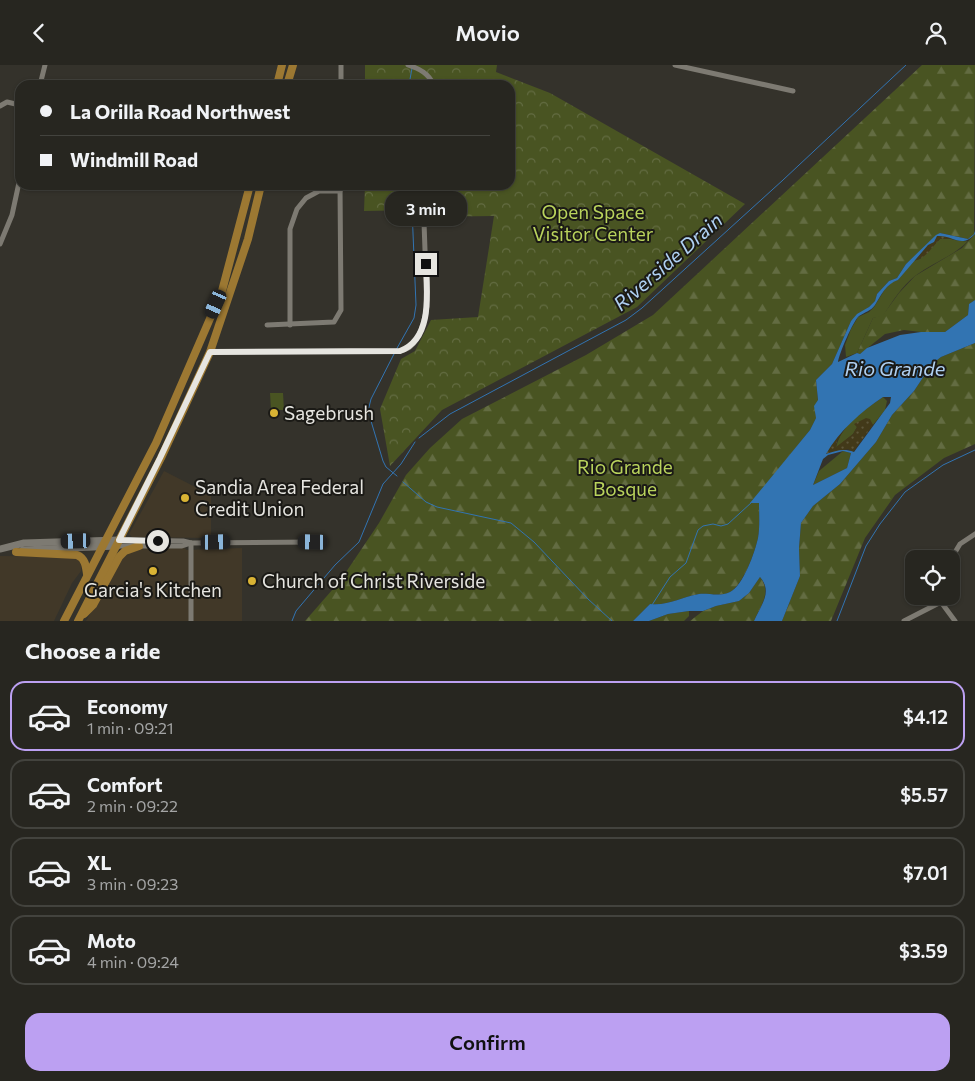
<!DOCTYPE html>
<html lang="en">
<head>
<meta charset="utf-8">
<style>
	:root { --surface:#272620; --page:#2f2e29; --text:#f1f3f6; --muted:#a4a5a5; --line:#43433e; --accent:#bca0f2 }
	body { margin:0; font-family:Commissioner,sans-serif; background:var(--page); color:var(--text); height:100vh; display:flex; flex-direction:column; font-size:19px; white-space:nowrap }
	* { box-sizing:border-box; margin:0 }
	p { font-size:16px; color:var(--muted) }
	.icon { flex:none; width:28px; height:28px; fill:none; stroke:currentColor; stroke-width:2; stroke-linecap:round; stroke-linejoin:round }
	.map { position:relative; height:556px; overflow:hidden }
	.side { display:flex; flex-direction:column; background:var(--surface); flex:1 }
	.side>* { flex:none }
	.guide { position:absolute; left:15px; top:15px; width:500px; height:110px; border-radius:15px; box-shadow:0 1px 4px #0004,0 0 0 1px var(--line); display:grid; align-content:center; height:110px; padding:0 25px; background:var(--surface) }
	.tools { position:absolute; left:905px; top:485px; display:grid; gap:10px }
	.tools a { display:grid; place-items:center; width:55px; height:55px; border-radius:10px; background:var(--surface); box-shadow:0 1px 4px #0004,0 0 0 1px var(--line); font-size:25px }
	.end { position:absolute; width:22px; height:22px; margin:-11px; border:6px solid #e6e5e0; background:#111; box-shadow:0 0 0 2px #111 }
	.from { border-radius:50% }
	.bubble { position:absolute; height:35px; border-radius:15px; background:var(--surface); box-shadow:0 1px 4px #0004,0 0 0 1px var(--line); font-size:16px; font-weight:600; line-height:35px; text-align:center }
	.car { position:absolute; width:15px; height:30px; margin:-15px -8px; border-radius:6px; box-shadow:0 0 4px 1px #0007; background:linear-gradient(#222 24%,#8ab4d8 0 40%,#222 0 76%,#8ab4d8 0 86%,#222 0) }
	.guide b { display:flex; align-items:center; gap:18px; height:48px; font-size:19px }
	.guide b+b { border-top:1px solid var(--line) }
	.guide i { width:12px; height:12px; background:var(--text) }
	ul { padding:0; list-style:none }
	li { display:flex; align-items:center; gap:15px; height:70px; margin:0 10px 8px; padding:0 15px; border:2px solid var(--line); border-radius:15px }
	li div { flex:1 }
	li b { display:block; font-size:19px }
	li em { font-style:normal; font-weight:600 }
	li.on { border-color:var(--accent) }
	li>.icon { width:45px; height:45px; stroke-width:1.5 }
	h2 { padding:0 25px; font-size:22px; line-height:60px }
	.action { display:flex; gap:10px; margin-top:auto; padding:10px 25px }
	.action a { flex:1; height:58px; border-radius:15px; background:var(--accent); color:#111; font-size:20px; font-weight:600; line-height:58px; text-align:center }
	header { display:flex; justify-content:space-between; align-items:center; height:65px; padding:0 25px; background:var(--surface); font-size:22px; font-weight:600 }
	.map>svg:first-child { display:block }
	.commercial { fill:#413828 }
	.grass { fill:#495422 }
	.forest { fill:url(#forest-firs) }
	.sand { fill:url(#sand-dots) }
	.park { fill:url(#park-crowns) }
	.water { fill:#3274b2; fill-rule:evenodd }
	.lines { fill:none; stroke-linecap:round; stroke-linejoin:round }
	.stream { stroke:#3274b2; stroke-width:1 }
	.street { stroke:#7d7a72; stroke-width:5 }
	.secondary { stroke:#7d7a72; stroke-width:7 }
	.primary { stroke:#9c7832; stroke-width:8 }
	.route { stroke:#e6e5e0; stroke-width:6 }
	.poi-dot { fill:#d9b334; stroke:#1b1a16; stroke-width:2 }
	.labels { text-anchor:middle; stroke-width:4; stroke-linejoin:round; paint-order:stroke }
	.park-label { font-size:19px; fill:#b9d35c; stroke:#1b1a16 }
	.poi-label { font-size:19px; fill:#e6e5e0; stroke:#1b1a16; text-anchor:start }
	.water-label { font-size:20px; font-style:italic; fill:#afd0f2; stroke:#1b1a16 }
</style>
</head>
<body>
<header><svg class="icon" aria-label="back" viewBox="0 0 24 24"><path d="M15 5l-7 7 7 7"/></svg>Movio<svg class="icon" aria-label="person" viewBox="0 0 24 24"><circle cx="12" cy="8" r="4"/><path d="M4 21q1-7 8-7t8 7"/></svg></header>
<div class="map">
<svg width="975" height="556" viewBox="0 0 975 556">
	<defs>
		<pattern id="forest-firs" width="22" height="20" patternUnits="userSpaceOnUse" patternTransform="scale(1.25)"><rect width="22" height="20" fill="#495422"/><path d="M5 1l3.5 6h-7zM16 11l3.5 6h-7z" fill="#636c42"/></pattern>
		<pattern id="sand-dots" width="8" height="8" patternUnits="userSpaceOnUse" patternTransform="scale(1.25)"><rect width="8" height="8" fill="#423919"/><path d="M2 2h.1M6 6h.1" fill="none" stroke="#5d563a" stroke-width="1.8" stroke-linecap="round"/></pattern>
		<pattern id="park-crowns" width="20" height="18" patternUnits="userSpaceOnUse" patternTransform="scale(1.25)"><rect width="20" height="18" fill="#495422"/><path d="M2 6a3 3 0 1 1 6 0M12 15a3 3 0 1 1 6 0" fill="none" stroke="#636c42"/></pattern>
	</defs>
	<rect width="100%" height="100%" fill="#34322b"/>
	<!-- commercial -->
	<g class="commercial">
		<polygon points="164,406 211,430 211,473 132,472 129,469"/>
		<polygon points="140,483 184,483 187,485 242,483 242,556 86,556 121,495 130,487"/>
		<polygon points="0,491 74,492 82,498 81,506 72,518 54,556 0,556"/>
	</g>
	<!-- grass -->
	<g class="grass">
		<path d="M944,173C953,174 960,177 968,176C954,191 932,198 915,211C902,221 892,237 883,251L873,253L857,288L846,292L845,280L851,264L858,252L869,247L874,242L885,224L892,217L898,215L913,196L920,194L940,174Z"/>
		<polygon points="270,328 283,328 284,345 271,345"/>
		<path d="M883,332L887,336L885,345L873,360C868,355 861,357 855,359L857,362L853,369L836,383C841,359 865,345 883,332Z"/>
		<polygon points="843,386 851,388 847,403 813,420 819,406"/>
	</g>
	<!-- forest -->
	<g class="forest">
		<path d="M922,0H975L974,169L968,174L940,168L906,199L897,213L889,216L877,229L875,236L869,242L851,256L832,299L816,315L818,336L815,341L816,353L810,365L751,438L759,437C759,449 760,461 758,473C755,487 743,520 730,527C721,532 709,528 699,529C681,532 668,541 650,539L633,556H305L340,516L379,458L406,410L430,383L462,354L586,290L653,250Z"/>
		<polygon points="975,169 975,235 969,239 968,250 945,267 921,267 904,265 885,269 860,289 857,288 873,253 883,250 899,228 915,211 962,183"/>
		<polygon points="975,278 975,379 944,393 895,430 865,473 831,556 782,556 800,511 799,483 801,458 813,441 840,419 876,377 892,350 914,326 932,299 941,292"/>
		<path d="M760,512C772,528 761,539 754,556H690L703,546L716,541L739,536L749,528Z"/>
		<polygon points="689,546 689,551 684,556 649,556 668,549"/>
	</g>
	<!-- sand -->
	<g class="sand">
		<path d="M944,170L954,174H940C930,184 927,193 913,196C919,192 922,184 928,180C932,176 934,176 937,171Z"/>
		<polygon points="866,353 870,354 873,360 853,387 848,384 825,389 838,371 844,365 837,376 836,382 853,369 857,362 854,359"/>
	</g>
	<!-- park -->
	<polygon class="park" points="365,0 497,0 496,7 550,28 745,139 637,242 442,345 390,401 380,344 401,294 415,286 431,255 478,252 494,151 419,152 418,145 364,146 365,120 510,120 510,20 365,20"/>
	<!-- water -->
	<path class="water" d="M975,166V169C961,184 954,170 937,171L934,177L928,180L898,215C886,219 881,230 875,240C871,246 865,247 859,251C853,256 839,289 838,297L857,288L860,289L867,283L900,270L921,267H945L968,250L969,239L975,235V278L941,292L932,299L914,326L892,350L876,377L840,419L813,441L801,458L799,483L800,511L782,556H754C761,540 773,527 760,512L749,528L739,536L716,541L703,546H689L668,549L649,556H633L650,539C668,541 681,532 699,529C709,528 720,532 730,527C743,521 755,487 758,473C760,461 759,449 759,438H750L810,365L816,353L814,341L818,335L816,315L832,299L851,256L857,249L869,242L875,236L877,229L889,216L897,213L906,199L936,170L940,168L968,174L974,169ZM883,332H891L890,338L854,387C843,383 836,386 826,389C840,365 861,347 883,332ZM843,386L851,388L847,403L813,420L823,394L828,390Z"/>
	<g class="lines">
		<!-- stream -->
		<g class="stream">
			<polyline points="409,20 412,3"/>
			<polyline points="396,285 414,253 416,240 411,120"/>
			<polyline points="394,289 371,334 368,346 383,396 386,402 397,411"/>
			<polyline points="419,373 450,349 626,255 642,243 783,115 906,0"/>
			<polyline points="403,417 426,437 437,442 511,458 534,477 588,534 612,556"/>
			<polyline points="652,540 670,512 686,498 698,465 703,461 713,459 721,461 728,459 752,437"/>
			<polyline points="292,556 296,546 335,500 359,477 383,419 401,399 415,377"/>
			<polyline points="837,556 866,481 880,459 905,427 943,400 975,385"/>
		</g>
		<!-- street -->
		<g class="street">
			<path d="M408,0C420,4 428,8 434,20"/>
			<polyline points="675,0 793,26"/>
			<polyline points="40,20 45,0"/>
			<polyline points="341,20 341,0"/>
			<polyline points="0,41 7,37 20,40"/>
			<polyline points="0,179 12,150 20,113"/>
			<polyline points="267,260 334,257 341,245 340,120"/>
			<polyline points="290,260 290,164 297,144 306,133 319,126 340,126"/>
			<path d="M210,287L400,286C404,285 408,284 411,281C421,272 425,253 427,241L424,157L427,140"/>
			<polyline points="119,475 183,476 191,478 315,477"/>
			<polyline points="117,481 182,481 191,478"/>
			<polyline points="951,494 960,479 975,469"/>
			<polyline points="941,537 955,556"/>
			<polyline points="191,556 191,478"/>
			<polyline points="904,556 941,537"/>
		</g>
		<!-- secondary -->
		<g class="secondary">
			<polyline points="0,484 24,478 119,475"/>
			<polyline points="23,485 117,481"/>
		</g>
		<!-- primary -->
		<g class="primary">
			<polyline points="277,20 282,0"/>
			<polyline points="287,20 293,0"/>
			<path d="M16,487L77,490C85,493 86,501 87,509"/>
			<polyline points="84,549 93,540 119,492 125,486 139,481"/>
			<polyline points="64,556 156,378 222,226 250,120"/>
			<polyline points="78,556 161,393 210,287 248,174 261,120"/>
		</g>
	</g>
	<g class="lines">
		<!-- route -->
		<path class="route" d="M158,476L119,475L160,393L210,287L400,286C433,274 427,227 426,199"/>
	</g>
	<!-- markers -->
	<g class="poi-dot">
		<circle cx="274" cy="348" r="5"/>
		<circle cx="185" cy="433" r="5"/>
		<circle cx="153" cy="506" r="5"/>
		<circle cx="252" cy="516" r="5"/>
	</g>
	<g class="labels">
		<!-- park labels -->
		<g class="park-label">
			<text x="593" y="154">Open Space<tspan x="593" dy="22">Visitor Center</tspan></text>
			<text x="625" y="409">Rio Grande<tspan x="625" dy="22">Bosque</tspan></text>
		</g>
		<!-- poi labels -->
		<g class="poi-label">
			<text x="284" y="355">Sagebrush</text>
			<text x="195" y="429">Sandia Area Federal<tspan x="195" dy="22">Credit Union</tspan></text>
			<text x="262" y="523">Church of Christ Riverside</text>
			<text x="153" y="532" text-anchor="middle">Garcia's Kitchen</text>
		</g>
		<!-- water labels -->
		<g class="water-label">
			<text transform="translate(668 197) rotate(-41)" y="7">Riverside Drain</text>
			<text x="895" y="311">Rio Grande</text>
		</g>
	</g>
</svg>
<div class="tools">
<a><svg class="icon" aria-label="locate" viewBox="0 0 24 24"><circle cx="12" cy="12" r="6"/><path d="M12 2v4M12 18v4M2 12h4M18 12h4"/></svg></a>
</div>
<i class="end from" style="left:158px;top:476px"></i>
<i class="end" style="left:426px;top:199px"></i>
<div class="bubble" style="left:385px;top:126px;width:82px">3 min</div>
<i class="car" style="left:216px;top:239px;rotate:204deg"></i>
<i class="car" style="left:76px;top:476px;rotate:268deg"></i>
<i class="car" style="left:216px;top:477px;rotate:89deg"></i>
<i class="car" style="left:313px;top:477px;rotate:271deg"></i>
<div class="guide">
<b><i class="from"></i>La Orilla Road Northwest</b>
<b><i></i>Windmill Road</b>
</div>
</div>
<section class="side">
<h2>Choose a ride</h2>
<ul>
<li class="on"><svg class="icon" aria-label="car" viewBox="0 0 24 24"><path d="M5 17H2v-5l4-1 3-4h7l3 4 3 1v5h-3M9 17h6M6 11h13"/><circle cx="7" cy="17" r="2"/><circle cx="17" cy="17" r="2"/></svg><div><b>Economy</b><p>1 min · 09:21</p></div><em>$4.12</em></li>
<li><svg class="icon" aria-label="car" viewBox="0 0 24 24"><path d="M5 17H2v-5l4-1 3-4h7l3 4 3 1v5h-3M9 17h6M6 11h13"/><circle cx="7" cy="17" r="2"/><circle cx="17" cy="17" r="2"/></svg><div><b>Comfort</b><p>2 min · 09:22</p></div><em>$5.57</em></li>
<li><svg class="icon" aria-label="car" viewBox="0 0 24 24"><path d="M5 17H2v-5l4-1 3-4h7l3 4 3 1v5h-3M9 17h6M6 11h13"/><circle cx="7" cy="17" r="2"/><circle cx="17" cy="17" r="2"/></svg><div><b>XL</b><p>3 min · 09:23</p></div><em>$7.01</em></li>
<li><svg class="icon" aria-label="car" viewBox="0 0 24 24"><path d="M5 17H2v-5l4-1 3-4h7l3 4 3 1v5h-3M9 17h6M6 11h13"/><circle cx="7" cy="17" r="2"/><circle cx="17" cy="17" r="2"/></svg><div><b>Moto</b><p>4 min · 09:24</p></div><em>$3.59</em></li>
</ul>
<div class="action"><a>Confirm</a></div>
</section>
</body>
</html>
